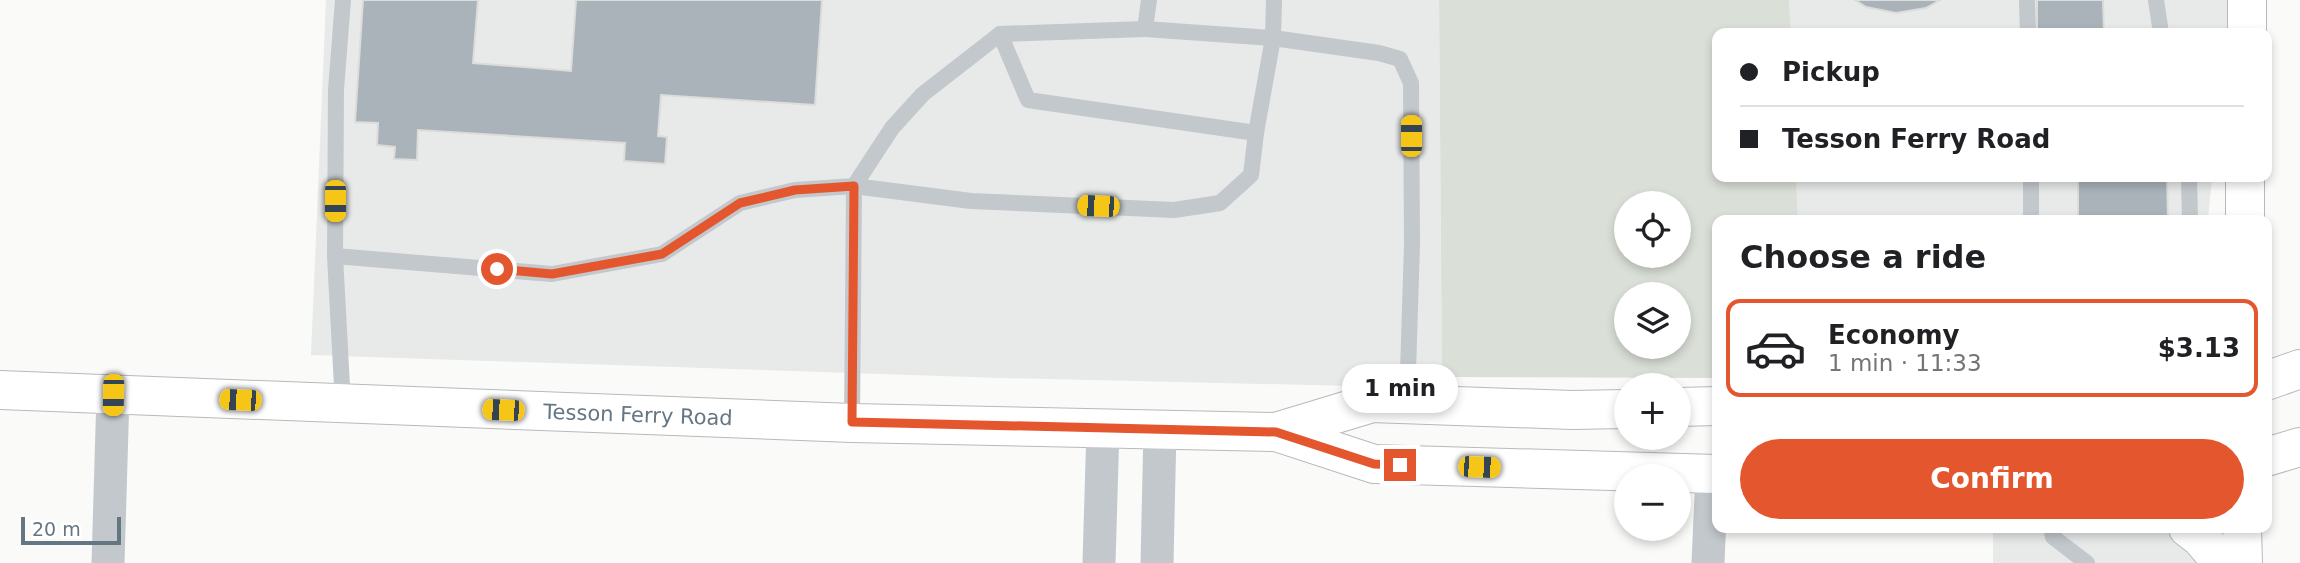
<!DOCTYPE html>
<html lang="en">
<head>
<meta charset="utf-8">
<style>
	:root { --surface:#fff; --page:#f2f2f2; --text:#202124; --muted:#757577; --line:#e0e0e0; --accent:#e4572e }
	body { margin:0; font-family:"DejaVu Sans",sans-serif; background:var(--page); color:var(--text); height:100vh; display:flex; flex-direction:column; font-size:26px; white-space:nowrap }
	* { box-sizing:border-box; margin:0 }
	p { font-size:23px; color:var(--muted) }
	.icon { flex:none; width:38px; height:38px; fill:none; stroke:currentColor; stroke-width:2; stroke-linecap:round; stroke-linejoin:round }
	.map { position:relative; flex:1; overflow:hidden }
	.drawer { position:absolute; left:1712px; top:215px; width:560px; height:318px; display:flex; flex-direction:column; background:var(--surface); border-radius:14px; box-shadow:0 4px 10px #0003 }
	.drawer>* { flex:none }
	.guide { position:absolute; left:1712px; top:28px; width:560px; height:154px; border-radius:14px; box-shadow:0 4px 10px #0003; display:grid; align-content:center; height:154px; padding:0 28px; background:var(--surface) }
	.buttons { position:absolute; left:1614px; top:191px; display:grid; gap:14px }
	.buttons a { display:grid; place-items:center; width:77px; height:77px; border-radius:50%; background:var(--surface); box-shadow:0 4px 10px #0003; font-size:35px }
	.scale { position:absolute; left:21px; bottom:18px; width:100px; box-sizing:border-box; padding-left:7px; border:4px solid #657683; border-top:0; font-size:19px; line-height:24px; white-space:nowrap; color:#657683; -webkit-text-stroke:5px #fff; paint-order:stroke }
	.end { position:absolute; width:32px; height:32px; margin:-16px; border:9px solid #e4572e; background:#fff; box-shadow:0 0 0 4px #fff }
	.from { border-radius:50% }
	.bubble { position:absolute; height:49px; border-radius:24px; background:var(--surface); box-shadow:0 4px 10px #0003; font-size:23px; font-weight:700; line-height:49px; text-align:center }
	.car { position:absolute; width:21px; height:42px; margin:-21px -10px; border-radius:9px; box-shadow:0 0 5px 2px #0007; background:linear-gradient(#f5c518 24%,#345 0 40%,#f5c518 0 76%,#345 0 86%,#f5c518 0) }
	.guide b { display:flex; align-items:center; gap:24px; height:66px; font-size:26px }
	.guide b+b { border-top:2px solid var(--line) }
	.guide i { width:18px; height:18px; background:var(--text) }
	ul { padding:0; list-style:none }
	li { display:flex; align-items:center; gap:21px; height:98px; margin:0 14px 10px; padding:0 14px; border:4px solid transparent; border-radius:14px }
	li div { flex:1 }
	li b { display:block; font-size:26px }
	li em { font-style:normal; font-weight:700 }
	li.selected { border-color:var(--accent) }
	li>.icon { width:63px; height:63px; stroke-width:1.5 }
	h2 { padding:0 28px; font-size:32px; line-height:84px }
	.cta { display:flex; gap:14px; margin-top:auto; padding:14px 28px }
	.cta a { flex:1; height:80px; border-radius:42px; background:var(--accent); color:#fff; font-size:28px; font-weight:700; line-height:80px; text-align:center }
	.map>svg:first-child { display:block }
	.built { fill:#e8e9e9 }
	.green { fill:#dadfd7; fill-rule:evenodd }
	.building { fill:#aab3b9; stroke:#dcdcda; stroke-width:2 }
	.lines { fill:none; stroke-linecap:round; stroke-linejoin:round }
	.primary-casing { stroke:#b5babe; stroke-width:40 }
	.service { stroke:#c3c8cc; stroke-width:16 }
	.minor { stroke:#c3c8cc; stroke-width:33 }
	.primary { stroke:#fff; stroke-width:38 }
	.route { stroke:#e4572e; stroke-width:9 }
	.labels { text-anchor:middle; stroke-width:7; stroke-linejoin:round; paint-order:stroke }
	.street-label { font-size:21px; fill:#657683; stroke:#fff }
</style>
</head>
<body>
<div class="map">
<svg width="2300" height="563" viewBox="0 0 2300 563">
	<rect width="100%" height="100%" fill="#fafaf8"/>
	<!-- built -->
	<g class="built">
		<polygon points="326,0 1439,0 1442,388 1001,378 311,355"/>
		<polygon points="1789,0 2230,0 2229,33 1791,33"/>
		<polygon points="1796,177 2212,177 2208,220 1798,220"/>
		<polygon points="1993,529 2161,529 2189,547 2199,563 1993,563"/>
	</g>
	<!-- green -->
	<path class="green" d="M1439,0H1789L1791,33H1717V177H1796L1798,220H1717V378L1442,377ZM1626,203H1678V256H1626ZM1626,294H1678V346H1626Z"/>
	<!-- building -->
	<g class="building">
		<polygon points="363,0 478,0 473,63 571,71 576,0 822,0 815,105 661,95 658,136 667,137 665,164 624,161 625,143 418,130 417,160 394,159 395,147 377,145 378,123 355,122"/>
		<polygon points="1855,0 1940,0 1926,8 1896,13 1866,7"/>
		<polygon points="2037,0 2103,0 2104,33 2037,33"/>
		<polygon points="2078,177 2167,177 2168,220 2078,220"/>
	</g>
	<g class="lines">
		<defs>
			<g id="primary">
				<polyline points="2247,33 2247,0"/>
				<polyline points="2245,220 2245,177"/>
				<polyline points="2266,381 2300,369"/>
				<polyline points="0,390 852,423 1276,432 1374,464 1717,474"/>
				<polyline points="1678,407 1717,406"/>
				<polyline points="1276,432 1372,403 1572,410 1626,409"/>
				<polyline points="2266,457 2300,447"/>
				<polyline points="2188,528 2201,538 2222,563"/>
				<polyline points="2242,528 2243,563"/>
			</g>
		</defs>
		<!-- primary casing -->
		<use href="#primary" class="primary-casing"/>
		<!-- service -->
		<g class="service">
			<polyline points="2027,0 2028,33"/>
			<polyline points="2156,0 2161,33"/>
			<polyline points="1145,29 1273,38 1379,53 1400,59 1411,83 1412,244 1407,404"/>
			<polyline points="1000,34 1145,29 1149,0"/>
			<polyline points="1256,133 1273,38 1274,0"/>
			<polyline points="2189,177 2190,220"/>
			<polyline points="2031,220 2031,177"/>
			<polyline points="335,256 552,274 662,254 740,203 795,190 854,186 971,201 1174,210 1220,203 1251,175 1256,133 1028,100 1000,34 923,94 892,128 854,186 852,423"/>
			<polyline points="343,405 335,256 336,90 343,0"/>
			<polyline points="2051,528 2053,537 2087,563"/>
		</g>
		<!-- minor -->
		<g class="minor">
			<polyline points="108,563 113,395"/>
			<polyline points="1099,563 1103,428"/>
			<polyline points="1157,563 1160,430"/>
			<polyline points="1708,563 1712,473"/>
		</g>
		<!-- primary -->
		<use href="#primary" class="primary"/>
	</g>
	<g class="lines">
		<!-- route -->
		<polyline class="route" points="497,269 552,274 662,254 740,203 795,190 854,186 852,422 1276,432 1374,464 1400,465"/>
	</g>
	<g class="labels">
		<!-- street labels -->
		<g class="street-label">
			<text transform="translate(638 415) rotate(2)" y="7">Tesson Ferry Road</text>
		</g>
	</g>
</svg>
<div class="buttons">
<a><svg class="icon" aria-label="locate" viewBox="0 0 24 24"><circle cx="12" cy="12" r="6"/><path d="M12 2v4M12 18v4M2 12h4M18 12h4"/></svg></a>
<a><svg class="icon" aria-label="layers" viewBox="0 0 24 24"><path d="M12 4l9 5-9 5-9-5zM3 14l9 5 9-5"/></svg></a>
<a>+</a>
<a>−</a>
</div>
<div class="scale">20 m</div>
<i class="end from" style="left:497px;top:269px"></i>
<i class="end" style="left:1400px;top:465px"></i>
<div class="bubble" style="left:1342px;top:364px;width:116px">1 min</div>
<i class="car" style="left:1411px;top:136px;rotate:0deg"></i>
<i class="car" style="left:335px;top:201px;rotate:180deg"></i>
<i class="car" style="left:1098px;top:206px;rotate:272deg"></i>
<i class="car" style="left:113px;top:395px;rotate:181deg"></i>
<i class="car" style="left:240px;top:400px;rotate:272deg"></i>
<i class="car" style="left:503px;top:410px;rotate:272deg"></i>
<i class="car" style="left:1479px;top:467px;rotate:92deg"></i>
<div class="guide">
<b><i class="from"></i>Pickup</b>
<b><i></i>Tesson Ferry Road</b>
</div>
<section class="drawer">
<h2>Choose a ride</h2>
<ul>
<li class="selected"><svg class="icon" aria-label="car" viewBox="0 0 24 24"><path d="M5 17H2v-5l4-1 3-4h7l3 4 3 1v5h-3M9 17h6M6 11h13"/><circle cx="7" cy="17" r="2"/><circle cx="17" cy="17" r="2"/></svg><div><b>Economy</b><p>1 min · 11:33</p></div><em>$3.13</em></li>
</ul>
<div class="cta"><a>Confirm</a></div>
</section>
</div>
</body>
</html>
